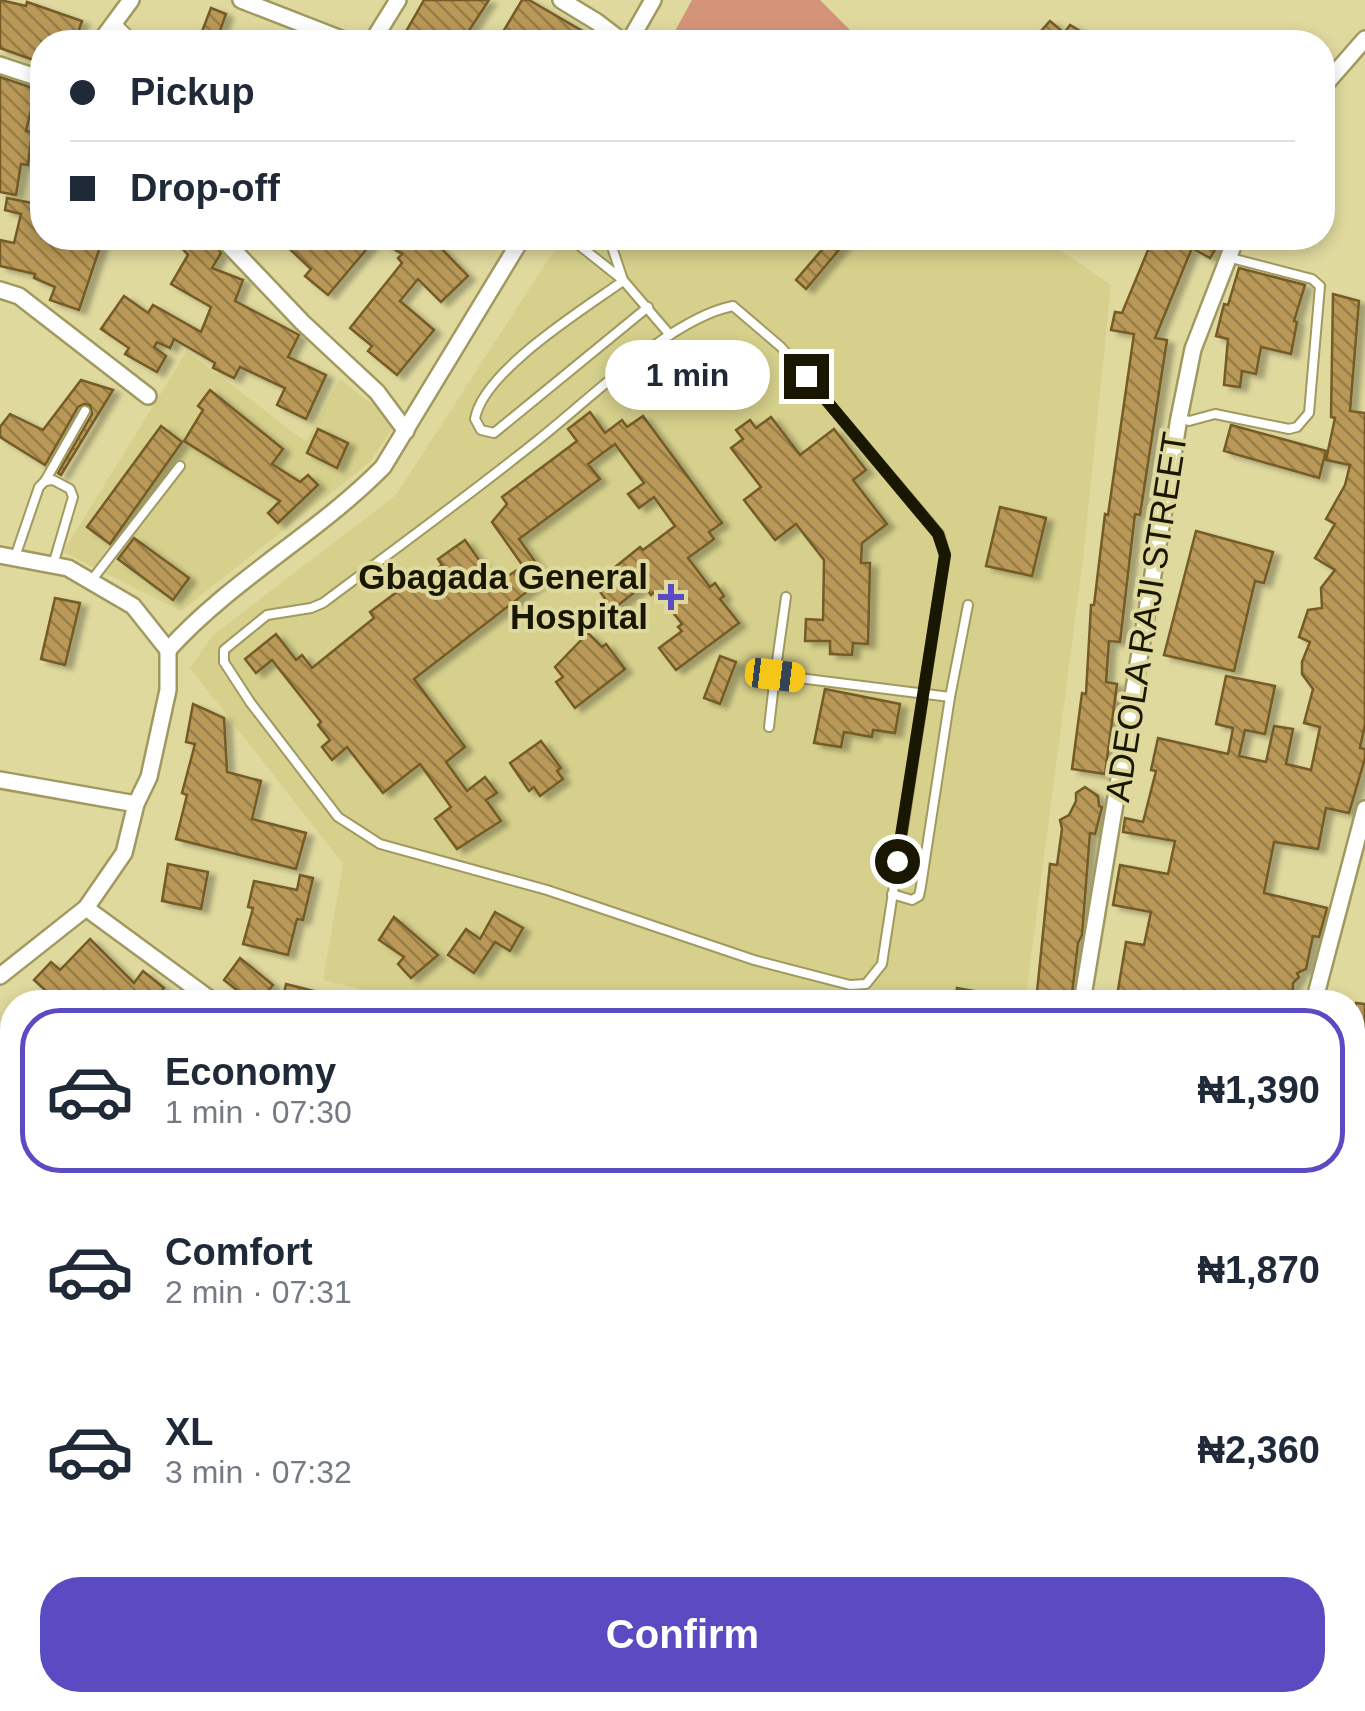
<!DOCTYPE html>
<html lang="en">
<head>
<meta charset="utf-8">
<style>
	:root { --surface:#fff; --page:#f2f2f3; --text:#1f2937; --muted:#747a83; --line:#e0e1e3; --accent:#5a4bc3 }
	body { margin:0; font-family:Helvetica,sans-serif; background:var(--page); color:var(--text); height:100vh; display:flex; flex-direction:column; font-size:38px; white-space:nowrap }
	* { box-sizing:border-box; margin:0 }
	p { font-size:32px; color:var(--muted) }
	.icon { flex:none; width:55px; height:55px; fill:none; stroke:currentColor; stroke-width:2; stroke-linecap:round; stroke-linejoin:round }
	.map { position:relative; flex:1; overflow:hidden }
	.drawer { position:absolute; left:0px; top:990px; width:1365px; height:722px; display:flex; flex-direction:column; background:var(--surface); border-radius:40px 40px 0 0; box-shadow:0 5px 15px #0003 }
	.drawer>* { flex:none }
	.top-card { position:absolute; left:30px; top:30px; width:1305px; height:220px; border-radius:40px; box-shadow:0 5px 15px #0003; display:grid; align-content:center; height:220px; padding:0 40px; background:var(--surface) }
	.end { position:absolute; width:45px; height:45px; margin:-22px; border:12px solid #191601; background:#fff; box-shadow:0 0 0 5px #fff }
	.from { border-radius:50% }
	.bubble { position:absolute; height:70px; border-radius:35px; background:var(--surface); box-shadow:0 5px 15px #0003; font-size:32px; font-weight:700; line-height:70px; text-align:center }
	.car { position:absolute; width:30px; height:60px; margin:-30px -15px; border-radius:12px; box-shadow:0 0 8px 2px #0007; background:linear-gradient(#f5c518 24%,#345 0 40%,#f5c518 0 76%,#345 0 86%,#f5c518 0) }
	.top-card b { display:flex; align-items:center; gap:35px; height:95px; font-size:38px }
	.top-card b+b { border-top:2px solid var(--line) }
	.top-card i { width:25px; height:25px; background:var(--text) }
	ul { padding:18px 0 0; list-style:none }
	li { display:flex; align-items:center; gap:30px; height:165px; margin:0 20px 15px; padding:0 20px; border:5px solid transparent; border-radius:40px }
	li div { flex:1 }
	li b { display:block; font-size:38px }
	li em { font-style:normal; font-weight:700 }
	li.selected { border-color:var(--accent) }
	li>.icon { width:90px; height:90px; stroke-width:1.5 }
	.action { display:flex; gap:20px; margin-top:auto; padding:20px 40px }
	.action a { flex:1; height:115px; border-radius:40px; background:var(--accent); color:#fff; font-size:40px; font-weight:700; line-height:115px; text-align:center }
	.map>svg:first-child { display:block }
	.built { fill:#d6d08c }
	.grass { fill:#d39479 }
	.building { fill:url(#building-back-hatch); stroke:#745b26; stroke-width:2.5; filter:url(#shadow) }
	.lines { fill:none; stroke-linecap:round; stroke-linejoin:round }
	.lane-casing { stroke:#a09a61; stroke-width:12 }
	.street-casing { stroke:#a09a61; stroke-width:20 }
	.lane { stroke:#fff; stroke-width:8 }
	.street { stroke:#fff; stroke-width:15 }
	.route { stroke:#191601; stroke-width:12 }
	.poi-dot { fill:#5a4bc3; stroke:#dfd99e; stroke-width:4 }
	.labels { text-anchor:middle; stroke-width:8; stroke-linejoin:round; paint-order:stroke }
	.poi-label { font-size:35px; font-weight:bold; fill:#191601; stroke:#dfd99e; text-anchor:end }
	.street-label { font-size:35px; fill:#191601; stroke:#dfd99e }
</style>
</head>
<body>
<div class="map">
<svg width="1365" height="1711" viewBox="0 0 1365 1711">
	<defs>
		<pattern id="building-back-hatch" width="6" height="6" patternUnits="userSpaceOnUse" patternTransform="scale(2.5)"><rect width="6" height="6" fill="#ba9958"/><path d="M-1 5l2 2M0 0l6 6M5-1l2 2" fill="none" stroke="#967c46"/></pattern>
		<filter id="shadow"><feDropShadow dx="7" dy="4" stdDeviation="2.5" flood-color="#0004"/></filter>
	</defs>
	<rect width="100%" height="100%" fill="#dfd99e"/>
	<!-- built -->
	<g class="built">
		<polygon points="566,238 1043,238 1111,285 1083,559 1025,1002 415,1002 323,980 343,864 190,668 213,635 396,495 559,243"/>
		<polygon points="187,351 306,442 340,379 396,423 370,462 181,611 63,552"/>
	</g>
	<!-- grass -->
	<polygon class="grass" points="692,0 820,0 862,42 669,42"/>
	<!-- building -->
	<g class="building">
		<polygon points="0,0 26,6 27,2 82,21 75,42 42,42 42,63 0,48"/>
		<polygon points="424,0 489,0 468,32 487,42 400,42"/>
		<polygon points="522,0 529,0 584,32 578,42 497,42"/>
		<polygon points="211,8 226,14 216,42 198,42"/>
		<polygon points="1050,21 1064,33 1070,25 1098,42 1031,42"/>
		<polygon points="0,77 36,89 26,131 32,132 28,165 21,164 16,195 0,192"/>
		<polygon points="7,198 42,205 42,238 103,238 79,310 50,300 55,287 34,278 35,274 0,266 0,240 14,243 21,214 5,210"/>
		<polygon points="173,238 211,238 221,253 212,268 243,280 235,301 299,335 288,357 326,375 306,419 277,405 285,388 240,367 234,378 213,368 215,363 174,339 170,348 157,342 154,347 166,356 157,372 125,354 129,348 101,329 124,296 148,313 153,305 201,332 211,307 171,284 188,255"/>
		<polygon points="278,238 431,238 468,276 441,302 418,279 400,301 434,330 397,375 368,351 372,346 350,328 402,263 398,258 402,254 376,238 328,295 305,276 311,269"/>
		<polygon points="832,238 849,238 806,289 796,280"/>
		<polygon points="1153,238 1222,238 1210,258 1192,248 1155,338 1167,340 1140,515 1135,514 1120,642 1109,641 1106,682 1117,684 1105,774 1072,769 1082,693 1086,694 1091,605 1094,605 1105,514 1108,515 1134,334 1111,330 1115,312 1122,313"/>
		<polygon points="1239,268 1305,285 1294,321 1297,322 1291,354 1261,347 1256,374 1242,371 1240,387 1224,385 1228,339 1216,336 1224,304 1228,305"/>
		<polygon points="1333,294 1359,301 1350,411 1365,413 1365,724 1360,748 1365,749 1365,758 1349,813 1326,808 1318,849 1274,842 1264,893 1327,908 1319,937 1313,936 1306,969 1297,973 1299,977 1293,983 1292,1002 1116,1002 1126,942 1144,945 1151,912 1113,905 1120,865 1168,874 1175,841 1123,832 1125,818 1143,822 1156,771 1151,770 1158,738 1228,754 1233,728 1216,724 1226,676 1275,686 1265,734 1245,730 1239,756 1266,762 1274,726 1293,729 1286,764 1311,770 1320,727 1304,723 1313,689 1302,674 1302,662 1310,642 1299,637 1308,610 1322,608 1321,588 1335,570 1315,558 1335,524 1326,519 1345,485 1350,465 1326,460 1335,418 1331,417"/>
		<polygon points="81,380 113,390 61,475 58,473 92,414 90,405 84,404 78,407 45,465 0,437 0,427 10,414 43,430"/>
		<polygon points="210,390 283,449 272,464 300,482 308,475 318,485 278,523 268,513 280,501 184,441 203,410 198,406"/>
		<polygon points="590,412 605,433 622,420 627,427 643,416 722,523 709,532 714,539 688,558 710,587 715,583 724,596 720,599 739,623 676,670 659,648 682,631 678,627 682,624 656,591 651,595 644,585 613,609 594,584 640,547 643,550 675,526 654,497 639,508 628,494 644,483 615,444 588,464 600,479 519,539 546,577 414,679 465,747 446,762 467,791 485,777 497,793 486,800 501,821 457,849 435,819 451,807 420,764 383,793 347,747 332,760 322,747 330,740 318,725 321,722 272,660 256,673 245,659 276,634 296,660 302,655 312,668 374,618 370,612 409,583 411,587 442,565 438,559 465,540 496,584 523,566 492,522 507,504 502,497 577,441 568,429"/>
		<polygon points="771,417 800,455 834,429 866,470 853,480 887,524 862,543 861,563 870,563 868,644 853,643 852,655 830,654 830,641 805,641 806,619 823,620 824,560 796,524 775,540 744,500 761,487 731,448 743,439 736,430 750,420 756,428"/>
		<polygon points="1231,425 1326,451 1319,478 1224,451"/>
		<polygon points="161,426 182,442 110,544 87,527"/>
		<polygon points="318,429 348,443 337,468 307,453"/>
		<polygon points="1000,507 1046,518 1032,576 986,566"/>
		<polygon points="1196,531 1273,552 1264,583 1255,581 1234,671 1164,655"/>
		<polygon points="134,538 189,578 173,600 118,559"/>
		<polygon points="55,598 80,603 65,665 41,659"/>
		<polygon points="588,633 602,647 606,644 625,669 575,708 556,682 563,677 555,667"/>
		<polygon points="720,656 736,662 720,704 704,698"/>
		<polygon points="825,689 900,704 895,733 873,730 872,737 844,732 841,747 814,743"/>
		<polygon points="193,704 224,718 227,772 261,781 252,819 306,833 296,869 176,839 187,795 182,793 195,744 186,742"/>
		<polygon points="541,741 561,768 557,771 563,779 540,796 534,787 529,791 510,763"/>
		<polygon points="1085,787 1098,796 1099,806 1102,807 1095,834 1090,833 1082,935 1078,943 1071,1002 1036,1002 1050,864 1057,865 1062,829 1060,820 1069,815 1076,801 1076,793"/>
		<polygon points="168,864 208,872 201,909 162,901"/>
		<polygon points="300,875 313,878 303,920 297,919 288,955 243,944 253,908 248,907 254,881 297,890"/>
		<polygon points="495,912 523,928 510,951 495,942 474,973 448,955 466,929 480,939"/>
		<polygon points="394,917 438,955 411,978 398,964 404,957 379,940"/>
		<polygon points="90,939 134,983 143,971 164,988 160,993 171,1002 58,1002 34,980 51,962 60,970"/>
		<polygon points="240,958 273,985 259,1002 252,1002 224,980"/>
		<polygon points="286,984 341,998 340,1002 282,1002"/>
		<polygon points="957,988 1002,996 1002,1002 954,1002"/>
		<polygon points="1356,1003 1365,1004 1365,1095 1360,1107 1365,1108 1365,1182 1352,1179 1352,1037"/>
		<polygon points="7,1075 12,1076 12,1149 0,1163 0,1082"/>
		<polygon points="12,1216 12,1271 0,1259 0,1224"/>
		<polygon points="1365,1480 1365,1564 1352,1562 1352,1481"/>
		<polygon points="0,1548 12,1560 12,1680 0,1666"/>
		<rect x="1352" y="1605" width="13" height="91"/>
	</g>
	<g class="lines">
		<defs>
			<g id="lane">
				<polyline points="115,22 136,42"/>
				<polyline points="570,238 623,280 670,335"/>
				<polyline points="609,238 623,280"/>
				<path d="M623,281C584,309 483,371 475,419L481,430L494,433L648,307"/>
				<path d="M733,306L781,347L939,534L945,555L882,964L866,984L850,985L754,960L547,890L380,844L338,817L250,702L224,662V650L267,615L311,608L323,603C395,549 468,496 538,440C589,400 671,318 733,306Z"/>
				<polyline points="1180,418 1189,421 1215,414 1289,429 1297,427 1309,413 1320,286 1312,279 1227,257"/>
				<polyline points="45,481 85,411"/>
				<polyline points="15,557 39,487 45,481 53,480 70,489 73,497 53,565"/>
				<polyline points="91,581 180,466"/>
				<polyline points="775,675 786,597"/>
				<polyline points="769,727 775,675 950,697"/>
				<polyline points="892,894 912,900 919,896 921,886 950,697 968,605"/>
			</g>
			<g id="street">
				<polyline points="241,0 349,42"/>
				<polyline points="561,0 597,22 623,42"/>
				<polyline points="100,42 131,0"/>
				<polyline points="372,42 398,0"/>
				<polyline points="629,42 653,0"/>
				<polyline points="0,65 42,79"/>
				<polyline points="1322,88 1365,39"/>
				<polyline points="222,238 302,322 377,392 406,431"/>
				<polyline points="0,290 19,296 148,396"/>
				<polyline points="0,555 68,568 133,606 168,650"/>
				<path d="M168,650C231,580 317,534 383,467L522,238"/>
				<polyline points="0,780 136,804"/>
				<polyline points="86,908 214,1002"/>
				<polyline points="0,976 86,908 124,853 136,804 149,777 168,690 168,650"/>
				<polyline points="1082,1002 1179,418 1193,349 1236,238"/>
				<polyline points="1314,1002 1365,809"/>
				<polyline points="0,1053 12,1065"/>
				<polyline points="0,1213 12,1199"/>
				<polyline points="1352,1216 1365,1218"/>
				<polyline points="0,1288 12,1300"/>
				<polyline points="0,1528 12,1539"/>
				<polyline points="599,1700 602,1711"/>
				<polyline points="1036,1700 1148,1711"/>
				<polyline points="1226,1700 1226,1711"/>
				<polyline points="113,1711 124,1700"/>
				<polyline points="431,1711 449,1700"/>
			</g>
		</defs>
		<!-- lane casing -->
		<use href="#lane" class="lane-casing"/>
		<!-- street casing -->
		<use href="#street" class="street-casing"/>
		<!-- lane -->
		<use href="#lane" class="lane"/>
		<!-- street -->
		<use href="#street" class="street"/>
	</g>
	<g class="lines">
		<!-- route -->
		<polyline class="route" points="806,376 938,534 945,555 897,861"/>
	</g>
	<!-- markers -->
	<path class="poi-dot" d="M666 582h10v10h10v10h-10v10h-10v-10h-10v-10h10z"/>
	<g class="labels">
		<!-- poi labels -->
		<g class="poi-label">
			<text x="648" y="589">Gbagada General<tspan x="648" dy="40">Hospital</tspan></text>
		</g>
		<!-- street labels -->
		<g class="street-label">
			<text transform="translate(1146 617) rotate(-81)" y="12">ADEOLA RAJI STREET</text>
		</g>
	</g>
</svg>
<i class="end from" style="left:897px;top:861px"></i>
<i class="end" style="left:806px;top:376px"></i>
<div class="bubble" style="left:605px;top:340px;width:165px">1 min</div>
<i class="car" style="left:775px;top:675px;rotate:97deg"></i>
<div class="top-card">
<b><i class="from"></i>Pickup</b>
<b><i></i>Drop-off</b>
</div>
<section class="drawer">
<ul>
<li class="selected"><svg class="icon" aria-label="car" viewBox="0 0 24 24"><path d="M5 17H2v-5l4-1 3-4h7l3 4 3 1v5h-3M9 17h6M6 11h13"/><circle cx="7" cy="17" r="2"/><circle cx="17" cy="17" r="2"/></svg><div><b>Economy</b><p>1 min · 07:30</p></div><em>₦1,390</em></li>
<li><svg class="icon" aria-label="car" viewBox="0 0 24 24"><path d="M5 17H2v-5l4-1 3-4h7l3 4 3 1v5h-3M9 17h6M6 11h13"/><circle cx="7" cy="17" r="2"/><circle cx="17" cy="17" r="2"/></svg><div><b>Comfort</b><p>2 min · 07:31</p></div><em>₦1,870</em></li>
<li><svg class="icon" aria-label="car" viewBox="0 0 24 24"><path d="M5 17H2v-5l4-1 3-4h7l3 4 3 1v5h-3M9 17h6M6 11h13"/><circle cx="7" cy="17" r="2"/><circle cx="17" cy="17" r="2"/></svg><div><b>XL</b><p>3 min · 07:32</p></div><em>₦2,360</em></li>
</ul>
<div class="action"><a>Confirm</a></div>
</section>
</div>
</body>
</html>
